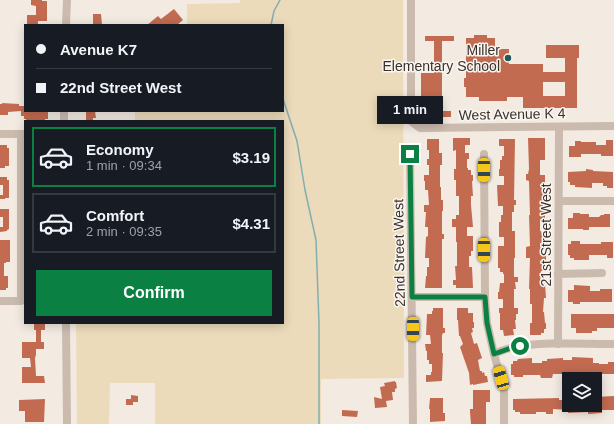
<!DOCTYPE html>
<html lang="en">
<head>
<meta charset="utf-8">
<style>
	:root { --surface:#171b24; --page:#242831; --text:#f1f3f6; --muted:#9ea1a6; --line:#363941; --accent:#0b8043 }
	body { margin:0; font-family:Arial,sans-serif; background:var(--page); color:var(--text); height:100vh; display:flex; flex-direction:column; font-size:15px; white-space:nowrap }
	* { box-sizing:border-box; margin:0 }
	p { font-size:13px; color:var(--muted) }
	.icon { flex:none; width:22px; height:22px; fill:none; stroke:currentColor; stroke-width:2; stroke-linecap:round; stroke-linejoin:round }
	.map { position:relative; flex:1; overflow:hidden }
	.details { position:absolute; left:24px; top:120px; width:260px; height:204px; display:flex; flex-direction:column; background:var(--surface); border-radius:0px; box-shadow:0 2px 10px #0003 }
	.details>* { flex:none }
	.guide { position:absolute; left:24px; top:24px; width:260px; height:88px; border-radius:0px; box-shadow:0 2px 10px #0003; display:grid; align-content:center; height:88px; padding:0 12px; background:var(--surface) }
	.buttons { position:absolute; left:562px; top:372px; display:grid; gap:8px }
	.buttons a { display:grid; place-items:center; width:40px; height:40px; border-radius:0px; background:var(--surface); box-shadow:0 2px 10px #0003; font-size:20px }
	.end { position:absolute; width:18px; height:18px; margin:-9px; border:5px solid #0b8043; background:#fff; box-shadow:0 0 0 2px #fff }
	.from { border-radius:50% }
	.bubble { position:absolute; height:28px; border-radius:0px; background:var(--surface); box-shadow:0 2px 10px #0003; font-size:13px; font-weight:800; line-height:28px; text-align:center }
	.car { position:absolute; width:12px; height:24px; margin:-12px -6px; border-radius:5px; box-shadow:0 0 3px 1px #0007; background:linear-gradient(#f5c518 24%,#345 0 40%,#f5c518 0 76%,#345 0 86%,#f5c518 0) }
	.guide b { display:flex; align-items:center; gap:14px; height:38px; font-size:15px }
	.guide b+b { border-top:1px solid var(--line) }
	.guide i { width:10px; height:10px; background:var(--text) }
	ul { padding:7px 0 0; list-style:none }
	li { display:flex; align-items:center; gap:12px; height:60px; margin:0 8px 6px; padding:0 4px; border:2px solid var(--line); border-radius:0px }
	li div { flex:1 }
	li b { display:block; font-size:15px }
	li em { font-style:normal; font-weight:800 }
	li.on { border-color:var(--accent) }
	li>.icon { width:36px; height:36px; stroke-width:1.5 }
	.primary-button { display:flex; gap:8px; margin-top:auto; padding:8px 12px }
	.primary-button a { flex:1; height:46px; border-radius:0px; background:var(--accent); color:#fff; font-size:16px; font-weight:800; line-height:46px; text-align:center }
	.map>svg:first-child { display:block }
	.sand { fill:#ecdbbb }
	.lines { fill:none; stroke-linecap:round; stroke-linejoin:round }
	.stream { stroke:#81aeaf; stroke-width:1.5 }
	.building { fill:#c26b51; fill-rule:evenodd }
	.minor { stroke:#cbbbae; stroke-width:8 }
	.route { stroke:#0b8043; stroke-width:5 }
	.poi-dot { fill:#22585b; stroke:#faf5ef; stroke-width:1.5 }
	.labels { text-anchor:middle; stroke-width:3; stroke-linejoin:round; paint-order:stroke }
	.poi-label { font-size:14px; fill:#3a302c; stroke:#faf5ef; text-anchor:end }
	.street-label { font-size:14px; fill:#3a302c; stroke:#faf5ef }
</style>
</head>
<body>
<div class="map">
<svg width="614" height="424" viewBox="0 0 614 424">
	<rect width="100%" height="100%" fill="#f3ebe2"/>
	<!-- sand -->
	<polygon class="sand" points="240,0 403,0 404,378 321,379 321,424 155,424 155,383 110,383 109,424 77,424 76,323 283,323 283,121 135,121 135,111 283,111 283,25 187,25 187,4 240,3"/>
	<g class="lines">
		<!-- stream -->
		<g class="stream">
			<polyline points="271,25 274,11 280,0"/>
			<polyline points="283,99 297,141 305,190 316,240 319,323 319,424"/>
		</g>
	</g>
	<!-- building -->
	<g class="building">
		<polygon points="31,0 42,0 42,1 47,1 47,21 38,21 38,25 27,25 27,15 36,15 36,6 31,5"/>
		<polygon points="174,9 183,20 177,25 147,25 158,16 161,19"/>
		<polygon points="93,14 101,14 102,25 93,25"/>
		<path d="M474,35H487V38H495V49H509V64H543V72H565V58H546V45H579V58H577V108H523V97H507V101H479V97H466V87H464V78H466V38H474ZM543,82H565V96H543Z"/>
		<polygon points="425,36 454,36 454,41 442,41 442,111 451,111 451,117 427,117 427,105 421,105 421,73 434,73 434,41 425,41"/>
		<polygon points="2,103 19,104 19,106 25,106 25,111 48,111 48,119 45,119 45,120 26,120 26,119 24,119 24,116 21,116 21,111 8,112 8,115 0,115 0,104 2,104"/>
		<polygon points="86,111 95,111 96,118 93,118 93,121 86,121"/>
		<polygon points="453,138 470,138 470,145 465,145 465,153 469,153 469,159 467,159 467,168 468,168 468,170 471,170 471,175 473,175 473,181 472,181 473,196 471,196 471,205 473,227 467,227 467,236 473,236 473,251 471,251 471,256 469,256 469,267 472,267 473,288 456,288 456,285 453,285 453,280 456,280 455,266 457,266 457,242 456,242 456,227 452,227 452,219 456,219 456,215 459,215 459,196 456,196 456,180 454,180 454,169 456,169 456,150 453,151"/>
		<polygon points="528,138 545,138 545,160 540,160 540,175 545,175 545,190 543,190 543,206 545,206 545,222 540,222 540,231 541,231 541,233 543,232 543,237 546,237 546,243 540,243 541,252 546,252 546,267 543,267 543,271 541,271 540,283 545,283 546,298 544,298 543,312 544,312 545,323 546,323 546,329 544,329 544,333 541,333 541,335 530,335 530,323 532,323 532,304 530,304 530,289 529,289 530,258 526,258 526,247 530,246 529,215 530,215 529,181 526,180 526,174 528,174 529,169"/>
		<polygon points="427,139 439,139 439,153 442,153 442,165 440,165 440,187 441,187 441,200 443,200 443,211 442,211 442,234 444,234 444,239 442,239 442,288 425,288 426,276 427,276 427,267 429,267 429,258 425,258 426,237 428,236 428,227 425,227 426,212 424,212 424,205 429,205 428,190 425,190 425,181 424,181 424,175 429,175 429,165 427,165 427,159 429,159 429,150 427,150"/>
		<polygon points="499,139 515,139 514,200 516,200 516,205 514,205 514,212 512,212 512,231 515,231 515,258 514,258 514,277 518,277 518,282 515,282 516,289 514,289 514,308 518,308 518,314 516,314 516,320 515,320 516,329 513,329 514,335 504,336 503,330 500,330 500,313 499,313 499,308 503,308 503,299 498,299 498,292 499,292 500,283 504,283 504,274 503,274 503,272 500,272 500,268 498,268 498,246 504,246 504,237 499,237 499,222 501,222 501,215 503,215 503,206 498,206 497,185 504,185 504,176 499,176 499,169 500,169 500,160 502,160 502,156 504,156 504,146 499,146"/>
		<polygon points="606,140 613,140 613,156 601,156 601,154 581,154 581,157 569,157 569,146 575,146 575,141 581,141 581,142 596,142 596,145 606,145"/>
		<polygon points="0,145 7,145 7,148 9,148 9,166 5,166 5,168 0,168"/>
		<polygon points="586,169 593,170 593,171 613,172 613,188 607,188 607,186 603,186 603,183 592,183 592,188 575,187 575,185 570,185 570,182 568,182 568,172 586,171"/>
		<polygon points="0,177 7,177 7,180 9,180 9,198 5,198 5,199 0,199 0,195 3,195 3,185 0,185"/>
		<polygon points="0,209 9,209 9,229 7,230 7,231 0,232 0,227 3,227 3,217 0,217"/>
		<polygon points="573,213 580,213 580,214 589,214 589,217 599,217 601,215 604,215 604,214 610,214 610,227 589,227 589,230 583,230 583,229 568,229 568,218 573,218"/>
		<polygon points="0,240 10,240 10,262 6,262 6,263 4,263 4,276 8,276 8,288 6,288 6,290 0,290"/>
		<polygon points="571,241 580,241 580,244 601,244 601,242 613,242 613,258 607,258 607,255 589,255 589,260 574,260 574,258 570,258 570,255 568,255 568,244 571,244"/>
		<polygon points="574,285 590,286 590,291 600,291 600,289 612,289 612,302 580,302 580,304 573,304 573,302 568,302 568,290 574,290"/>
		<polygon points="433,308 443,308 443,328 445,328 445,333 443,333 442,335 442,353 443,353 442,381 426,382 426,375 431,375 431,372 432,372 432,364 429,364 429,360 427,360 427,351 426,351 425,344 431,344 430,335 426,335 427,314 432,314 432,311 433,311"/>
		<polygon points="457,308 468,308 468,313 473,313 473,322 474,322 474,328 472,328 473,332 471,333 474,344 477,343 482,358 478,360 480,371 482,371 482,373 484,372 485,376 487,376 488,382 473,385 473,384 470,385 469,373 460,347 463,344 460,336 459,336 458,320 457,320"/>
		<polygon points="571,314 614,314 614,328 597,328 597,331 592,331 592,333 576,333 576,328 571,328"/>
		<polygon points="34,323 45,323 45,330 41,330 41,342 44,342 44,349 36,349 36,355 35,358 36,376 44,376 45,383 22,383 22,367 31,367 30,358 22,358 22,342 36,342 36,330 34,330"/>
		<polygon points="572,357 593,358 593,363 599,363 599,364 608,364 608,362 614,362 614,374 553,374 552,378 541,378 540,375 523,375 523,377 514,377 514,375 511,375 511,364 513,364 513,361 517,361 518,359 532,358 532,363 542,363 542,361 547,361 547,359 563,358 563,360 572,360"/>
		<polygon points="395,381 395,382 396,382 397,388 395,389 395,392 392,392 393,400 386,401 387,407 375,408 374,397 382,399 380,387 385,386 384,383"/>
		<polygon points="473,390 490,390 490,402 486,402 486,424 471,424 470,412 470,409 473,409"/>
		<polygon points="131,395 138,396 138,402 133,402 133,405 126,405 126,399 131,399"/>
		<polygon points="614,396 614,410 602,410 602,413 588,414 588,412 568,413 568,410 553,409 553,414 546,414 546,412 536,412 536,414 520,414 520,412 515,412 515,410 513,410 513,399 559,398 559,400 569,400 569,405 596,405 595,397"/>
		<polygon points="430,398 443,398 443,413 445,413 445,421 430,422 430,409 429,409"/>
		<polygon points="45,399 44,422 25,422 25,411 19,411 19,400"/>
		<polygon points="342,410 358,411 357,417 342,416"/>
	</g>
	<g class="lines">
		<!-- minor -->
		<g class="minor">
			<polyline points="411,0 411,110 412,122 420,128 614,126"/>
			<polyline points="66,25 67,0"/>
			<polyline points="64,121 64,111"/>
			<polyline points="0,134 25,134"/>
			<polyline points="410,154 413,424"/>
			<polyline points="484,154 485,297 487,323 494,354 504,390 504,424"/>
			<polyline points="559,201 614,201"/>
			<polyline points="558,274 602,273"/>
			<polyline points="412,297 485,297"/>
			<polyline points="0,301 21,301 21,134"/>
			<polyline points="66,323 67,424"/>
			<polyline points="558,344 559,127"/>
			<path d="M494,354C499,352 505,349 511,348C542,341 582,344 614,344"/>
		</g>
	</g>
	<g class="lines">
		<!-- route -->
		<polyline class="route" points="410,154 412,297 485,297 487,323 494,354 511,348 520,346"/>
	</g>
	<!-- markers -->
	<circle class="poi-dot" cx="508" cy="58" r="4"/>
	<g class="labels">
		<!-- poi labels -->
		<g class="poi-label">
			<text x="500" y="55">Miller<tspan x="500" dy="16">Elementary School</tspan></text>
		</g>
		<!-- street labels -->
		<g class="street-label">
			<text transform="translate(512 114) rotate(-1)" y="5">West Avenue K 4</text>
			<text transform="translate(546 235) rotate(-90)" y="5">21st Street West</text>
			<text transform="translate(399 253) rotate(-91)" y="5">22nd Street West</text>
		</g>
	</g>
</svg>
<div class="buttons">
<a><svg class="icon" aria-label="layers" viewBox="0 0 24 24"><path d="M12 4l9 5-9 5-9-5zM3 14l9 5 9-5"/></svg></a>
</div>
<i class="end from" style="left:520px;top:346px"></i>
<i class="end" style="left:410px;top:154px"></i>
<div class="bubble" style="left:377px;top:96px;width:66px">1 min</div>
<i class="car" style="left:484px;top:170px;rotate:180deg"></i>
<i class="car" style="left:484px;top:250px;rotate:180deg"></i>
<i class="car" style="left:413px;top:329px;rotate:180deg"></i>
<i class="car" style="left:501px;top:378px;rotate:344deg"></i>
<div class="guide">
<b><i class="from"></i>Avenue K7</b>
<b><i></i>22nd Street West</b>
</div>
<section class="details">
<ul>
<li class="on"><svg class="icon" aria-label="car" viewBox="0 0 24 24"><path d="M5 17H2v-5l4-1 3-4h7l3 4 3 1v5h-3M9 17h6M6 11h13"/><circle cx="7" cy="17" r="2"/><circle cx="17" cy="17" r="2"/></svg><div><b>Economy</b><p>1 min · 09:34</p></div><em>$3.19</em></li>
<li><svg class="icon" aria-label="car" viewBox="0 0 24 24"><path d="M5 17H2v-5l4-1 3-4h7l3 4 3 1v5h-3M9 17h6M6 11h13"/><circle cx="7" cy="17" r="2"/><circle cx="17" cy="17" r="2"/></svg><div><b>Comfort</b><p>2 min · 09:35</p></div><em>$4.31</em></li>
</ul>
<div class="primary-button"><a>Confirm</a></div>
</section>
</div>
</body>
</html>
